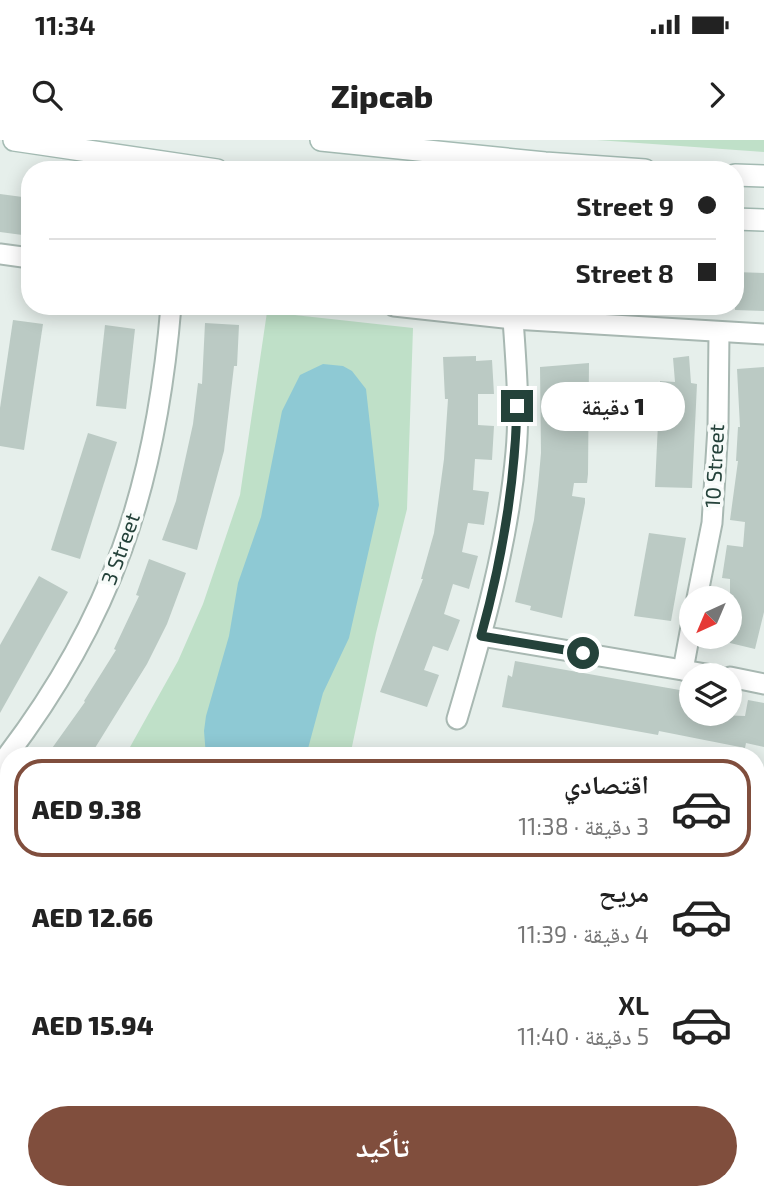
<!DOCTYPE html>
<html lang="ar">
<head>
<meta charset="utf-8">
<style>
	:root { --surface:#fff; --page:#f2f2f2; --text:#222; --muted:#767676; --line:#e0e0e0; --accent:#804e3d }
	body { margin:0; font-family:"Exo 2","Noto Naskh Arabic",sans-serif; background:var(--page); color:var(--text); direction:rtl; height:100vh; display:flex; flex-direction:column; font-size:26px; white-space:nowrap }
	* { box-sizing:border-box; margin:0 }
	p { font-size:23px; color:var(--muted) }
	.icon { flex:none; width:38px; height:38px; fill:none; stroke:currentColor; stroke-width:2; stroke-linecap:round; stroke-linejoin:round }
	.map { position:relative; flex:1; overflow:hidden; direction:ltr }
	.details { position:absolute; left:0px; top:607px; width:765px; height:453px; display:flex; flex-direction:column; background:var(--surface); border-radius:28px 28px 0 0; box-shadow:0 4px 18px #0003; direction:rtl }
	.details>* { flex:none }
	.guide { position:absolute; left:21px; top:21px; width:723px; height:154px; border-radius:28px; box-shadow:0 4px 18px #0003; direction:rtl; display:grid; align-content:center; height:154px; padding:0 28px; background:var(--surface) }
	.needle { width:46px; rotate:224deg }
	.buttons { position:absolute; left:679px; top:446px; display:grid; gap:14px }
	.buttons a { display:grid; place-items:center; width:63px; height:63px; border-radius:50%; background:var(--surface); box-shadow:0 4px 18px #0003; font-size:35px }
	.end { position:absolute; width:32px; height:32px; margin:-16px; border:9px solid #24423a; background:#fff; box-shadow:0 0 0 4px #fff }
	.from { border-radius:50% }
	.bubble { position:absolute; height:49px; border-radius:24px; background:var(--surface); box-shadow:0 4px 18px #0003; font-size:23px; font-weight:800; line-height:49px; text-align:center; direction:rtl }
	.guide b { display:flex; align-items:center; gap:24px; height:66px; font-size:26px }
	.guide b+b { border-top:2px solid var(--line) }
	.guide i { width:18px; height:18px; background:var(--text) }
	ul { padding:12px 0 0; list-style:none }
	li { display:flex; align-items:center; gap:21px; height:98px; margin:0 14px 10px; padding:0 14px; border:4px solid transparent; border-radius:28px }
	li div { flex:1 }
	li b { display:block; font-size:26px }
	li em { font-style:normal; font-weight:800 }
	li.active { border-color:var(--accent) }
	li>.icon { width:63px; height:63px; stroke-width:1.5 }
	.cta { display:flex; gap:14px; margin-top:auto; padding:14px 28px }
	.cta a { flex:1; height:80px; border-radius:42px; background:var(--accent); color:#fff; font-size:28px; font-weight:800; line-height:80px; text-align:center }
	.status { display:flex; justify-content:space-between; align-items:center; height:49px; padding:0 35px; background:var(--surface); direction:ltr }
	.status svg { height:19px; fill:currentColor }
	header { display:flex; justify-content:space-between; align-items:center; height:91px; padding:0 28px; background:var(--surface); font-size:32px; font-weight:800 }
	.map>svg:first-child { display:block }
	.green { fill:#bfe0c8 }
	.water { fill:#8ec9d4 }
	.building { fill:#bbcac4 }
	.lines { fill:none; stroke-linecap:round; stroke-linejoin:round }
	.street-casing { stroke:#a8b8b2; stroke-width:23 }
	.secondary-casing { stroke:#a4bbb3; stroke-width:24 }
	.street { stroke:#fff; stroke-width:19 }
	.secondary { stroke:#fff; stroke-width:21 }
	.route { stroke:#24423a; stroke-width:9 }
	.labels { text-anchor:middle; stroke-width:7; stroke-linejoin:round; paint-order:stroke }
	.street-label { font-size:21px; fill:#24423a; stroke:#f7fbf9 }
</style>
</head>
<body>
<div class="status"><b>11:34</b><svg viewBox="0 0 49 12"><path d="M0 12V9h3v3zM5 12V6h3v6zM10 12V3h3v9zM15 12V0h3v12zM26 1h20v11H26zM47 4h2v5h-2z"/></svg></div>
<header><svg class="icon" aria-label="forward" viewBox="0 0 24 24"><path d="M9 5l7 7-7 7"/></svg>Zipcab<svg class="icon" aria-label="search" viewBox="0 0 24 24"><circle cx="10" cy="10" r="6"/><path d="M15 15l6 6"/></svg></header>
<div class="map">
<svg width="764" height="1059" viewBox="0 0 764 1059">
	<rect width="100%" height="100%" fill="#e6efeb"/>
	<!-- green -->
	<g class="green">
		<polygon points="597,0 764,0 764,12"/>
		<polygon points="267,172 413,188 407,369 376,493 350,616 125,616 178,521 203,464 240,355"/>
		<polygon points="9,759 9,1052 368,1052 349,1059 0,1059 0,766"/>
	</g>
	<!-- water -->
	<g class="water">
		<polygon points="323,224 343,226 352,231 366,249 379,365 349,498 323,553 306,616 206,616 204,591 206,576 229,496 238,443 261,377 282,271 300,235"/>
		<polygon points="756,883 764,884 764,1024 756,1022"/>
		<polygon points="0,919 9,920 9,1052 22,1052 2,1059"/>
		<polygon points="123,1052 246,1052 243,1059 139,1059"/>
	</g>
	<!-- building -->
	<g class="building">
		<polygon points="0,54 30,58 30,96 0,92"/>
		<polygon points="735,132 764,133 764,171 735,170"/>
		<polygon points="13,180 43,184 24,310 0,306 0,268"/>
		<polygon points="205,183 239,185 237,226 234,226 224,311 197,410 162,400 176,361 193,284 198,243 202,244"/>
		<polygon points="105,185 135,189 126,269 96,266"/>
		<polygon points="476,216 476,221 492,220 494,254 478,254 478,285 494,286 492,320 475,319 473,350 489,352 484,385 468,383 462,412 478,416 469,449 453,444 444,474 460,480 454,496 448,511 433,506 424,530 439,535 427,567 380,552 423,439 421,439 434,393 444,319 448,259 445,259 443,217"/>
		<polygon points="689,216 691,243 697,244 692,348 655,347 660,241 675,242 673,218"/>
		<polygon points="589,223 588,334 587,343 574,343 572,356 585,358 585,363 562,478 530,470 531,466 515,462 534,380 538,346 541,313 540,227"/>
		<polygon points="764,227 764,472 755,509 730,503 730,439 722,438 727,405 743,407 745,382 730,380 738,321 736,321 738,287 740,287 737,229"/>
		<polygon points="88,293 117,302 80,419 51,410"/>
		<polygon points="649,393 686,398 671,481 634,476"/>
		<polygon points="149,419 186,433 167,484 147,524 90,616 57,616 50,611 85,562 84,561 116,510 114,509 139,456 136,455"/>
		<polygon points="39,436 68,452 0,573 0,505"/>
		<polygon points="515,521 691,552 691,574 745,576 748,560 764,563 764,607 746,603 745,608 659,591 658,595 502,567 508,535 512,537"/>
	</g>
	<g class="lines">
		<defs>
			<g id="street">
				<polyline points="0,114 30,118"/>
				<polyline points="394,166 513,179 764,194"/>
				<polyline points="697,458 712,383 718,287 719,192"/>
				<polyline points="481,496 718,536"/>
				<polyline points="683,530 691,487"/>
				<polyline points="730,537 764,544"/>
				<path d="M457,579C483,491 508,404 516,312C520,268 516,223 513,179"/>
				<path d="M0,625C112,481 156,347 171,166"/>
				<polyline points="756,747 764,749"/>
			</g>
			<g id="secondary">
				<polyline points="14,0 217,30"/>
				<polyline points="321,0 545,23 645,30"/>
				<polyline points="735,35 764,36"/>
				<polyline points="735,79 764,80"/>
			</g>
		</defs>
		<!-- street casing -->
		<use href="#street" class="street-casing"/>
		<!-- secondary casing -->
		<use href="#secondary" class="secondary-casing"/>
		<!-- street -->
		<use href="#street" class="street"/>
		<!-- secondary -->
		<use href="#secondary" class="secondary"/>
	</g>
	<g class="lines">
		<!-- route -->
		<path class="route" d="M517,266C515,345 502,420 481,496L583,513"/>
	</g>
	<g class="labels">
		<!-- street labels -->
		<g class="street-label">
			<text transform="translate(715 326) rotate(-87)" y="7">10 Street</text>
			<text transform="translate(121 409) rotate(-70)" y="7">3 Street</text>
		</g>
	</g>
</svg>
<div class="buttons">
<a><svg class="needle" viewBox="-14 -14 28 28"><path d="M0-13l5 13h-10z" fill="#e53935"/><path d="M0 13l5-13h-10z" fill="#767676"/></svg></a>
<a><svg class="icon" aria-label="layers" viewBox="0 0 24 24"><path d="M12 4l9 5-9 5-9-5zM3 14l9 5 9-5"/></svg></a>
</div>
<i class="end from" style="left:583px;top:513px"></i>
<i class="end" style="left:517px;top:266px"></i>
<div class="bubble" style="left:541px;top:242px;width:144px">1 دقيقة</div>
<div class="guide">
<b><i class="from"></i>9 Street</b>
<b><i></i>8 Street</b>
</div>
<section class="details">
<ul>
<li class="active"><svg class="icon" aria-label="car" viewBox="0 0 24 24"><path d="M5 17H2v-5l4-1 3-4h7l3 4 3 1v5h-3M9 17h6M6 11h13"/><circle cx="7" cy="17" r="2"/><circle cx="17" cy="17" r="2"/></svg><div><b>اقتصادي</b><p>3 دقيقة · 11:38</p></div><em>AED 9.38</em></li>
<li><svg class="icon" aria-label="car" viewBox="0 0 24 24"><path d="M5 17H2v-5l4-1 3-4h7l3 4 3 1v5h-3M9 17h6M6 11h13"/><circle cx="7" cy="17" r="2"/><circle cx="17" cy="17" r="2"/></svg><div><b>مريح</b><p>4 دقيقة · 11:39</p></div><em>AED 12.66</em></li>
<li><svg class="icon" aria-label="car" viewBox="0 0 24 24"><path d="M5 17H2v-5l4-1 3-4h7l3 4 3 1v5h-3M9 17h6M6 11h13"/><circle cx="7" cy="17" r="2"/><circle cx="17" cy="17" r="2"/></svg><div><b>XL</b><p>5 دقيقة · 11:40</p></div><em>AED 15.94</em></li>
</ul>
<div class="cta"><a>تأكيد</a></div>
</section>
</div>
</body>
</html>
